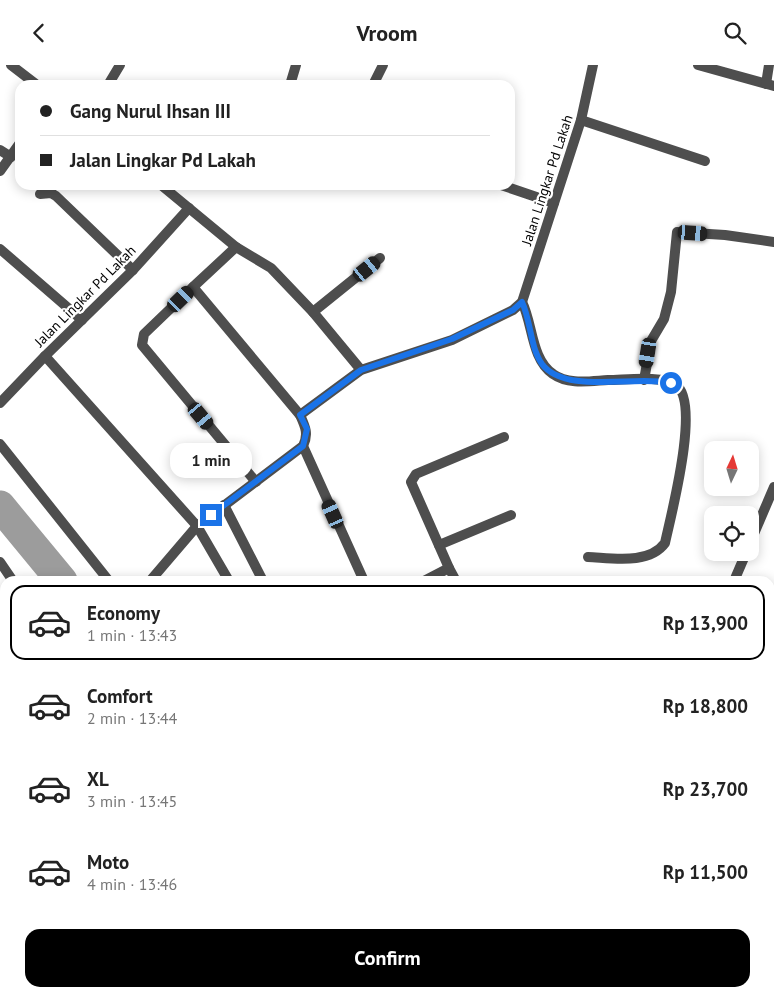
<!DOCTYPE html>
<html lang="en">
<head>
<meta charset="utf-8">
<style>
	:root { --surface:#fff; --page:#f2f2f2; --text:#222; --muted:#767676; --line:#e0e0e0; --accent:#000 }
	body { margin:0; font-family:"PT Sans",sans-serif; background:var(--page); color:var(--text); height:100vh; display:flex; flex-direction:column; font-size:19px; white-space:nowrap }
	* { box-sizing:border-box; margin:0 }
	p { font-size:16px; color:var(--muted) }
	.icon { flex:none; width:28px; height:28px; fill:none; stroke:currentColor; stroke-width:2; stroke-linecap:round; stroke-linejoin:round }
	.map { position:relative; flex:1; overflow:hidden }
	.panel { position:absolute; left:0px; top:511px; width:775px; height:421px; display:flex; flex-direction:column; background:var(--surface); border-radius:15px 15px 0 0; box-shadow:0 2px 12px #0003 }
	.panel>* { flex:none }
	.top-card { position:absolute; left:15px; top:15px; width:500px; height:110px; border-radius:15px; box-shadow:0 2px 12px #0003; display:grid; align-content:center; height:110px; padding:0 25px; background:var(--surface) }
	.needle { width:32px; rotate:4deg }
	.fabs { position:absolute; left:704px; top:376px; display:grid; gap:10px }
	.fabs a { display:grid; place-items:center; width:55px; height:55px; border-radius:10px; background:var(--surface); box-shadow:0 2px 12px #0003; font-size:25px }
	.end { position:absolute; width:22px; height:22px; margin:-11px; border:6px solid #1a73e8; background:#fff; box-shadow:0 0 0 2px #fff }
	.from { border-radius:50% }
	.bubble { position:absolute; height:35px; border-radius:15px; background:var(--surface); box-shadow:0 2px 12px #0003; font-size:16px; font-weight:700; line-height:35px; text-align:center }
	.car { position:absolute; width:15px; height:30px; margin:-15px -8px; border-radius:6px; box-shadow:0 0 4px 1px #0007; background:linear-gradient(#222 24%,#8ab4d8 0 40%,#222 0 76%,#8ab4d8 0 86%,#222 0) }
	.top-card b { display:flex; align-items:center; gap:18px; height:48px; font-size:19px }
	.top-card b+b { border-top:1px solid var(--line) }
	.top-card i { width:12px; height:12px; background:var(--text) }
	ul { padding:9px 0 0; list-style:none }
	li { display:flex; align-items:center; gap:15px; height:75px; margin:0 10px 8px; padding:0 15px; border:2px solid transparent; border-radius:15px }
	li div { flex:1 }
	li b { display:block; font-size:19px }
	li em { font-style:normal; font-weight:700 }
	li.on { border-color:var(--accent) }
	li>.icon { width:45px; height:45px; stroke-width:1.5 }
	.button { display:flex; gap:10px; margin-top:auto; padding:10px 25px }
	.button a { flex:1; height:58px; border-radius:15px; background:var(--accent); color:#fff; font-size:20px; font-weight:700; line-height:58px; text-align:center }
	header { display:flex; justify-content:space-between; align-items:center; height:65px; padding:0 25px; background:var(--surface); font-size:22px; font-weight:700 }
	.map>svg:first-child { display:block }
	.shadow { fill:#0003 }
	.lines { fill:none; stroke-linecap:round; stroke-linejoin:round }
	.river { stroke:#9c9c9c; stroke-width:31 }
	.building { fill:#bebebe }
	.minor { stroke:#4e4e4e; stroke-width:10 }
	.route { stroke:#1a73e8; stroke-width:6 }
	.labels { text-anchor:middle; stroke-width:4.5; stroke-linejoin:round; paint-order:stroke }
	.street-label { font-size:14px; fill:#000; stroke:#fff }
</style>
</head>
<body>
<header><svg class="icon" aria-label="back" viewBox="0 0 24 24"><path d="M15 5l-7 7 7 7"/></svg>Vroom<svg class="icon" aria-label="search" viewBox="0 0 24 24"><circle cx="10" cy="10" r="6"/><path d="M15 15l6 6"/></svg></header>
<div class="map">
<svg width="774" height="932" viewBox="0 0 774 932">
	<rect width="100%" height="100%" fill="#fff"/>
	<!-- shadow -->
	<g class="shadow">
		<rect x="770" y="693" width="4" height="92"/>
		<polygon points="772,804 774,804 774,896 770,896"/>
	</g>
	<g class="lines">
		<!-- river -->
		<g class="river">
			<polyline points="0,441 62,516"/>
			<polyline points="324,928 325,932"/>
		</g>
	</g>
	<!-- building -->
	<g class="building">
		<rect x="770" y="692" width="4" height="40"/>
		<rect x="770" y="737" width="4" height="40"/>
		<rect x="771" y="803" width="3" height="40"/>
		<rect x="772" y="848" width="2" height="40"/>
		<rect x="521" y="929" width="19" height="3"/>
		<rect x="542" y="929" width="19" height="3"/>
		<polygon points="565,929 584,930 584,932 565,932"/>
		<rect x="587" y="929" width="19" height="3"/>
		<polygon points="630,929 649,930 649,932 630,932"/>
		<rect x="696" y="929" width="19" height="3"/>
		<rect x="718" y="929" width="19" height="3"/>
		<rect x="740" y="929" width="19" height="3"/>
		<rect x="433" y="930" width="19" height="2"/>
		<rect x="455" y="930" width="19" height="2"/>
		<rect x="477" y="930" width="19" height="2"/>
		<rect x="499" y="930" width="19" height="2"/>
		<rect x="608" y="930" width="19" height="2"/>
		<rect x="653" y="930" width="19" height="2"/>
		<rect x="674" y="930" width="19" height="2"/>
	</g>
	<g class="lines">
		<!-- minor -->
		<g class="minor">
			<polyline points="11,0 37,20"/>
			<polyline points="698,0 774,21"/>
			<polyline points="766,19 769,0"/>
			<polyline points="108,20 120,0"/>
			<polyline points="290,20 296,0"/>
			<polyline points="373,20 383,0"/>
			<polyline points="581,55 705,96"/>
			<polyline points="0,85 11,92"/>
			<polyline points="0,106 20,78"/>
			<polyline points="161,120 236,182 271,203 313,247 361,305"/>
			<polyline points="501,120 554,138"/>
			<polyline points="40,129 51,128 56,131 133,205"/>
			<polyline points="0,184 82,255"/>
			<polyline points="193,222 144,269 142,280 256,417"/>
			<path d="M522,237C533,259 531,294 553,309C568,320 590,316 608,315C625,315 662,310 676,320C701,337 671,450 665,478C649,500 612,493 588,492"/>
			<polyline points="313,247 380,193"/>
			<polyline points="45,291 197,461 229,516"/>
			<polyline points="644,315 651,276 664,254 671,227 677,167 725,170 774,177"/>
			<polyline points="0,338 45,291 133,205 189,143"/>
			<polyline points="300,350 361,305 452,275 513,245 522,237 581,55 593,0"/>
			<polyline points="0,379 109,516"/>
			<polyline points="303,381 364,516"/>
			<polyline points="224,440 263,516"/>
			<polyline points="750,478 774,422"/>
			<polyline points="439,480 511,450"/>
			<polyline points="0,497 13,516"/>
			<polyline points="449,503 411,417 416,409 504,372"/>
			<path d="M150,516L197,461L303,381C309,369 305,361 300,350L193,222L236,182"/>
			<polyline points="424,516 449,503 456,516"/>
			<polyline points="734,516 746,488"/>
			<polyline points="770,540 774,542"/>
			<polyline points="0,612 5,609"/>
			<polyline points="770,677 774,677"/>
			<polyline points="0,723 5,719"/>
			<polyline points="770,787 774,787"/>
			<polyline points="2,823 5,821"/>
			<polyline points="770,900 774,900"/>
			<polyline points="0,910 5,909"/>
			<polyline points="770,926 774,926"/>
			<polyline points="158,928 159,932"/>
			<polyline points="282,928 284,932"/>
			<polyline points="104,932 105,928"/>
			<polyline points="417,932 417,928"/>
		</g>
	</g>
	<g class="lines">
		<!-- route -->
		<path class="route" d="M211,450L303,381L307,364L300,350L361,305L452,274L513,245L522,237C531,256 530,282 542,299C565,330 636,310 671,318"/>
	</g>
	<g class="labels">
		<!-- street labels -->
		<g class="street-label">
			<text transform="translate(547 115) rotate(-72)" y="5">Jalan Lingkar Pd Lakah</text>
			<text transform="translate(85 231) rotate(-45)" y="5">Jalan Lingkar Pd Lakah</text>
		</g>
	</g>
</svg>
<div class="fabs">
<a><svg class="needle" viewBox="-14 -14 28 28"><path d="M0-13l5 13h-10z" fill="#e53935"/><path d="M0 13l5-13h-10z" fill="#767676"/></svg></a>
<a><svg class="icon" aria-label="locate" viewBox="0 0 24 24"><circle cx="12" cy="12" r="6"/><path d="M12 2v4M12 18v4M2 12h4M18 12h4"/></svg></a>
</div>
<i class="end from" style="left:671px;top:318px"></i>
<i class="end" style="left:211px;top:450px"></i>
<div class="bubble" style="left:170px;top:378px;width:82px">1 min</div>
<i class="car" style="left:693px;top:168px;rotate:94deg"></i>
<i class="car" style="left:367px;top:204px;rotate:51deg"></i>
<i class="car" style="left:181px;top:234px;rotate:46deg"></i>
<i class="car" style="left:648px;top:288px;rotate:189deg"></i>
<i class="car" style="left:201px;top:351px;rotate:140deg"></i>
<i class="car" style="left:333px;top:449px;rotate:336deg"></i>
<div class="top-card">
<b><i class="from"></i>Gang Nurul Ihsan III</b>
<b><i></i>Jalan Lingkar Pd Lakah</b>
</div>
<section class="panel">
<ul>
<li class="on"><svg class="icon" aria-label="car" viewBox="0 0 24 24"><path d="M5 17H2v-5l4-1 3-4h7l3 4 3 1v5h-3M9 17h6M6 11h13"/><circle cx="7" cy="17" r="2"/><circle cx="17" cy="17" r="2"/></svg><div><b>Economy</b><p>1 min · 13:43</p></div><em>Rp 13,900</em></li>
<li><svg class="icon" aria-label="car" viewBox="0 0 24 24"><path d="M5 17H2v-5l4-1 3-4h7l3 4 3 1v5h-3M9 17h6M6 11h13"/><circle cx="7" cy="17" r="2"/><circle cx="17" cy="17" r="2"/></svg><div><b>Comfort</b><p>2 min · 13:44</p></div><em>Rp 18,800</em></li>
<li><svg class="icon" aria-label="car" viewBox="0 0 24 24"><path d="M5 17H2v-5l4-1 3-4h7l3 4 3 1v5h-3M9 17h6M6 11h13"/><circle cx="7" cy="17" r="2"/><circle cx="17" cy="17" r="2"/></svg><div><b>XL</b><p>3 min · 13:45</p></div><em>Rp 23,700</em></li>
<li><svg class="icon" aria-label="car" viewBox="0 0 24 24"><path d="M5 17H2v-5l4-1 3-4h7l3 4 3 1v5h-3M9 17h6M6 11h13"/><circle cx="7" cy="17" r="2"/><circle cx="17" cy="17" r="2"/></svg><div><b>Moto</b><p>4 min · 13:46</p></div><em>Rp 11,500</em></li>
</ul>
<div class="button"><a>Confirm</a></div>
</section>
</div>
</body>
</html>
